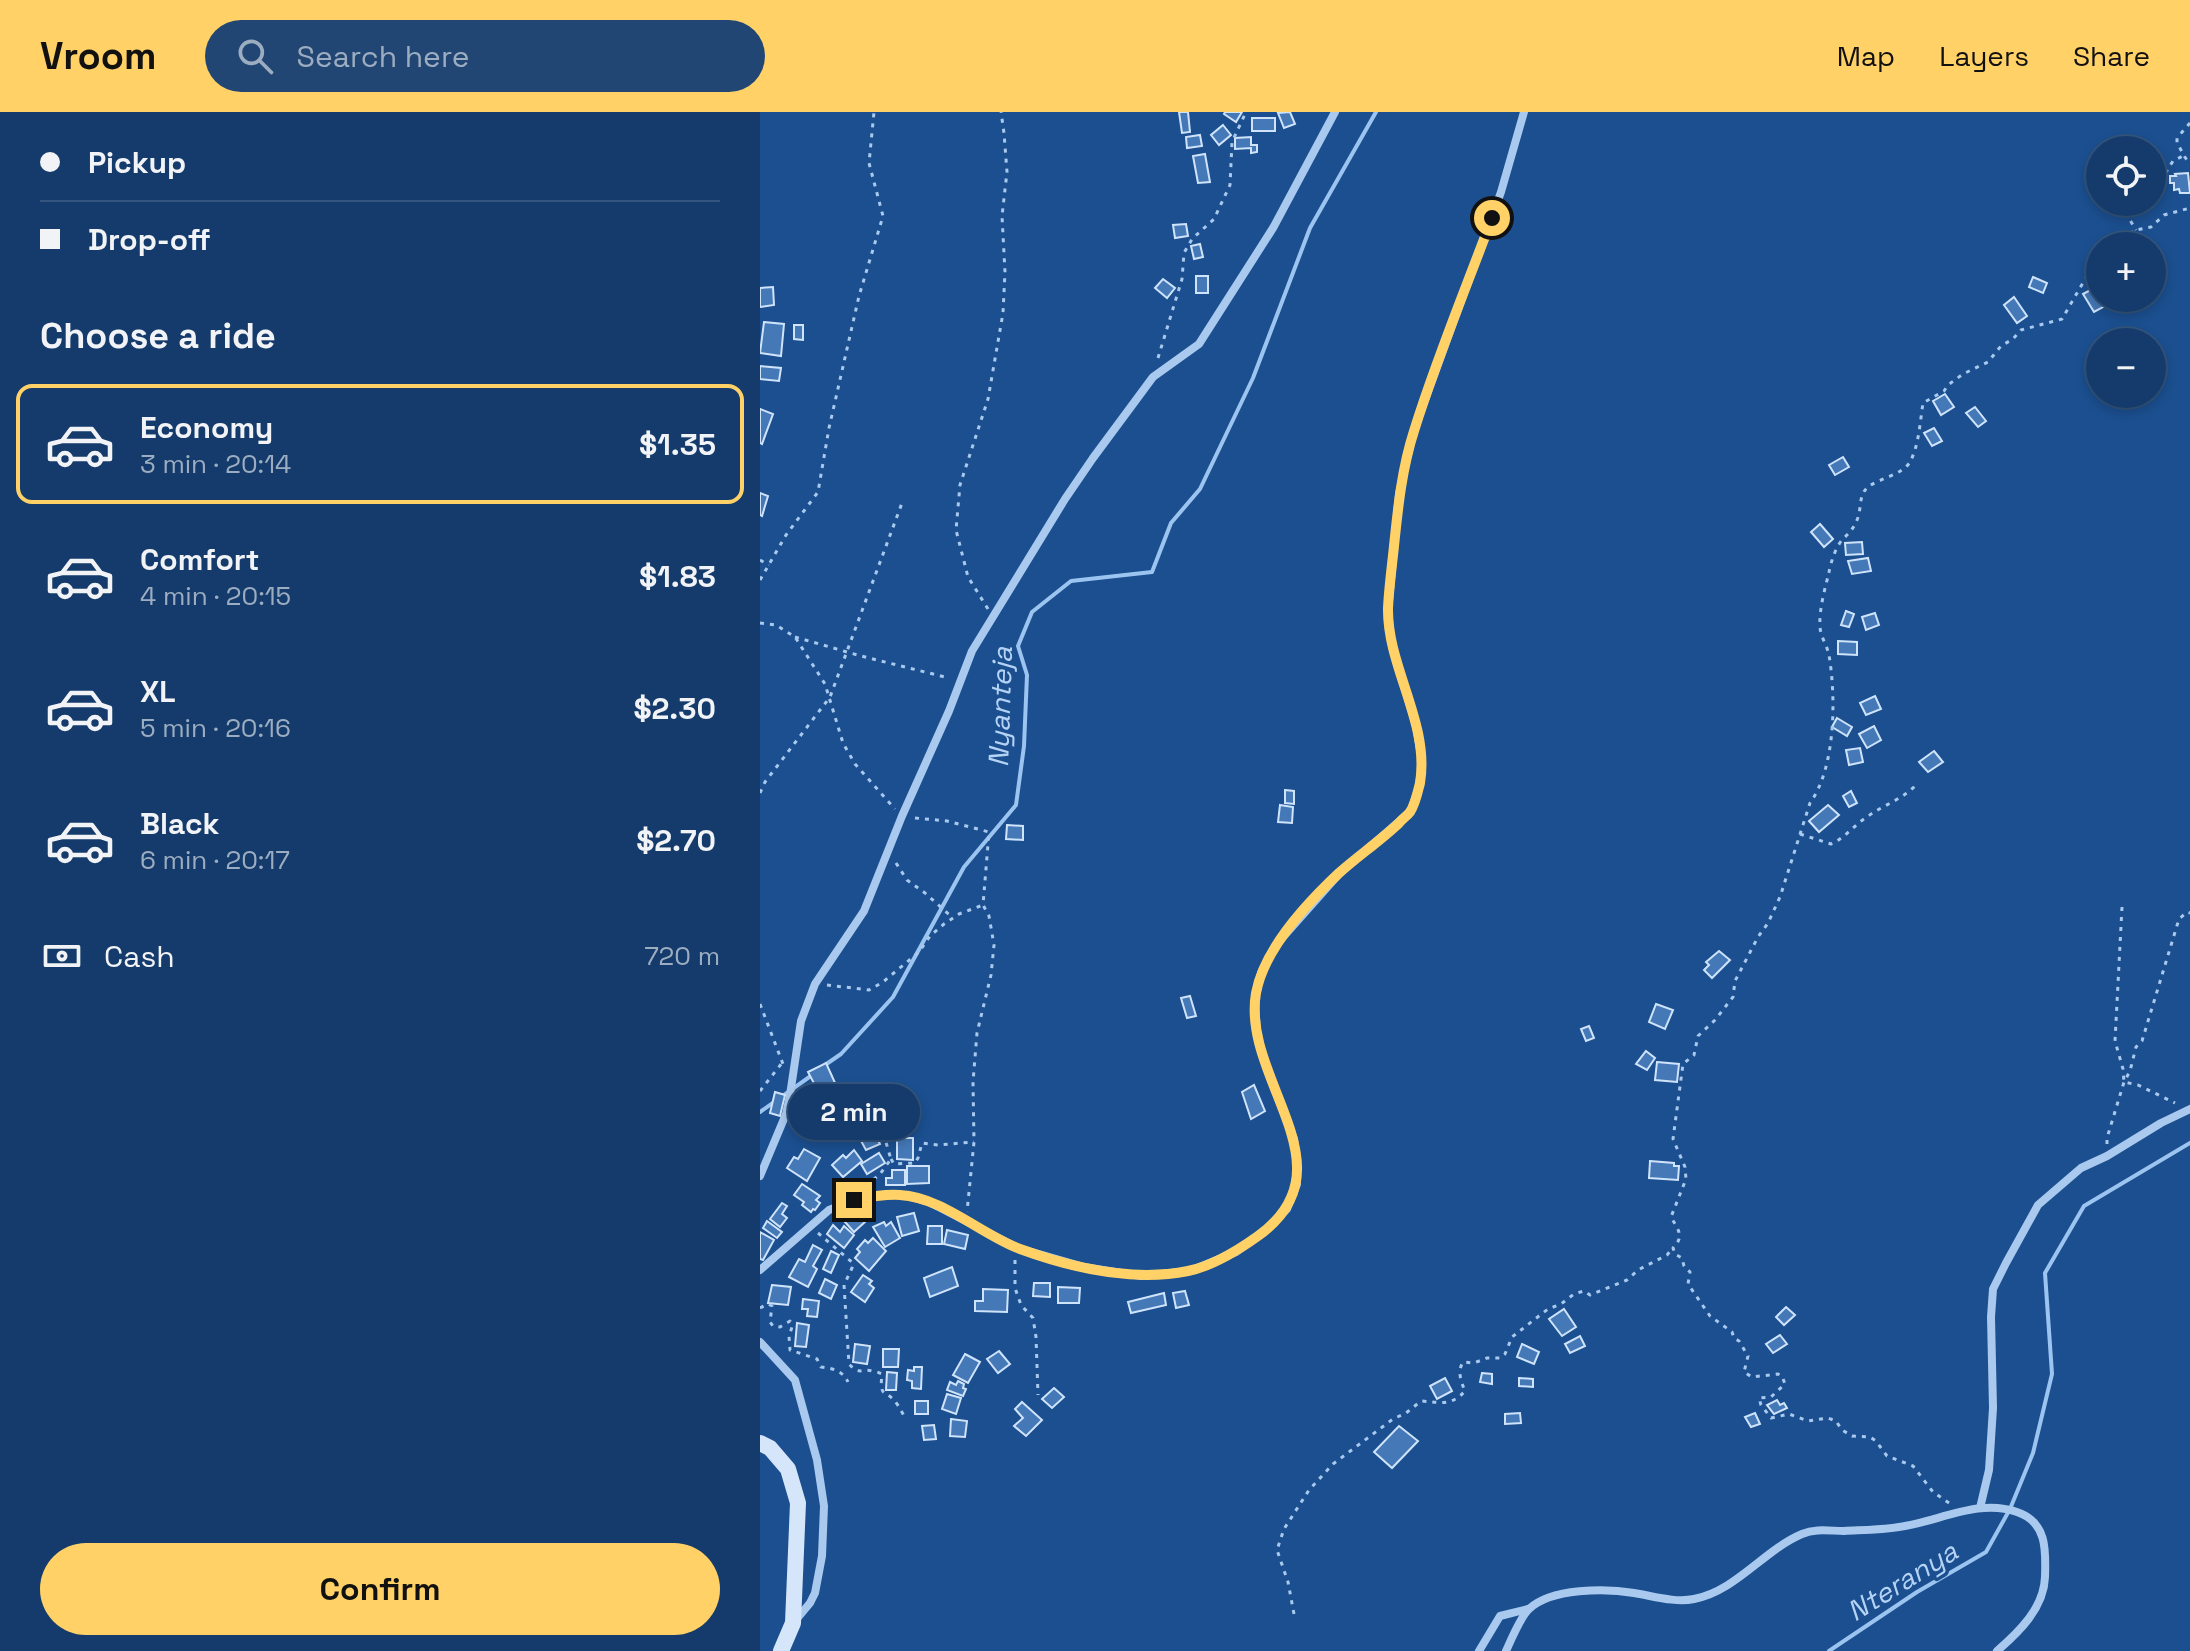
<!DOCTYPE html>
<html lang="en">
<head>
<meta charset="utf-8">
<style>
	:root { --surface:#143b6b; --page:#214673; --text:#f1f3f6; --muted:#9dadc1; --line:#33557e; --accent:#ffd166 }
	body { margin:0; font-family:"Space Grotesk",sans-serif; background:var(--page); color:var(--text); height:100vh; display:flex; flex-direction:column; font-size:30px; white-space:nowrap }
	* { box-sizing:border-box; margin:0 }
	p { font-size:26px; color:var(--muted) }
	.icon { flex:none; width:44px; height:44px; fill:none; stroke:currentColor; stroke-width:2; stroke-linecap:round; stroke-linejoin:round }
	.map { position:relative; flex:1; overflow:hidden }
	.sheet { display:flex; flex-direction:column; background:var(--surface); width:760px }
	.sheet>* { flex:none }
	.top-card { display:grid; align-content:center; height:176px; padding:0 40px; background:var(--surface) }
	.fabs { position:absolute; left:1326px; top:24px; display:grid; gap:16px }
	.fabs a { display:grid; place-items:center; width:80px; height:80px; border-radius:50%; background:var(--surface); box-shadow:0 4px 12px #0003,0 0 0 2px var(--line); font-size:40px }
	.end { position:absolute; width:36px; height:36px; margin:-18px; border:10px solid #ffd166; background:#111; box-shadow:0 0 0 4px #111 }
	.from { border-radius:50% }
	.bubble { position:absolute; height:56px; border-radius:28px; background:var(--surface); box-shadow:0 4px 12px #0003,0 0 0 2px var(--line); font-size:26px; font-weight:700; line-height:56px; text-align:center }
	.top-card b { display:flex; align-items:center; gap:28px; height:76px; font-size:30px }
	.top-card b+b { border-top:2px solid var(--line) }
	.top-card i { width:20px; height:20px; background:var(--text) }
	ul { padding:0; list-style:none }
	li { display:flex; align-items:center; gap:24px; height:120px; margin:0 16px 12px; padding:0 24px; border:4px solid transparent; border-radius:16px }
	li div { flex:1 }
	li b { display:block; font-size:30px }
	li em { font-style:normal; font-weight:700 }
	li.current { border-color:var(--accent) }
	li>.icon { width:72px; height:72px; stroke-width:1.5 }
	h2 { padding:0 40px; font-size:36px; line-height:96px }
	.pay { display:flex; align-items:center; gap:20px; height:88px; padding:0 40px; font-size:30px }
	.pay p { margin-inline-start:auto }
	.primary-button { display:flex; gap:16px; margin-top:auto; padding:16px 40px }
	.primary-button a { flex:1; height:92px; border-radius:48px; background:var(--accent); color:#111; font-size:32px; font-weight:700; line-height:92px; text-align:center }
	header { display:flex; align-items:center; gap:48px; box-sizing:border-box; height:112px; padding:0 40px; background:var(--accent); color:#111 }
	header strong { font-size:38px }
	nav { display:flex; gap:44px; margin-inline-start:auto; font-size:28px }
	.search { width:560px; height:72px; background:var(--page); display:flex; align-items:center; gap:20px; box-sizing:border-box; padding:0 28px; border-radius:44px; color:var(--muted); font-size:30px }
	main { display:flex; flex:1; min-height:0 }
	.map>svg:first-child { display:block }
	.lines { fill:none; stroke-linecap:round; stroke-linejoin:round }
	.stream { stroke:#9cc4f0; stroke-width:4 }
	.building { fill:#4478b7; stroke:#cfe3fa; stroke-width:2 }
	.path { stroke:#a9c9ee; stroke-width:3; stroke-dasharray:4 6; stroke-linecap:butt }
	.minor { stroke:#a9c9ee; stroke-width:8 }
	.secondary { stroke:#d6e6fa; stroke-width:16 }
	.route { stroke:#ffd166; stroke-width:10 }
	.labels { text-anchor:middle; stroke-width:7; stroke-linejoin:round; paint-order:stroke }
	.water-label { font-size:28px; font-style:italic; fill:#b5d3f5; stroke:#1b4f8f }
</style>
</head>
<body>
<header>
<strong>Vroom</strong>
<div class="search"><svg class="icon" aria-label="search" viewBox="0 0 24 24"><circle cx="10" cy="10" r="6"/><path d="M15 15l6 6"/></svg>Search here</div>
<nav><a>Map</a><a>Layers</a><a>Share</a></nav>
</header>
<main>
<section class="sheet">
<div class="top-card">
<b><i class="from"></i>Pickup</b>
<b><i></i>Drop-off</b>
</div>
<h2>Choose a ride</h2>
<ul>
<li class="current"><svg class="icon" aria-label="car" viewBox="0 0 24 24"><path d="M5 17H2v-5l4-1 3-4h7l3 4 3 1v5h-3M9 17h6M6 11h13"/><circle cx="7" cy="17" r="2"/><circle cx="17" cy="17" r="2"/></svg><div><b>Economy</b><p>3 min · 20:14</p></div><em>$1.35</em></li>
<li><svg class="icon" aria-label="car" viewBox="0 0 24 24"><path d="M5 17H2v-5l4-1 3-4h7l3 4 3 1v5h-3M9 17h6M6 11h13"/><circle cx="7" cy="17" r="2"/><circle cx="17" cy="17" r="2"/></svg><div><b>Comfort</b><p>4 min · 20:15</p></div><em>$1.83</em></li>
<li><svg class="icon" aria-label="car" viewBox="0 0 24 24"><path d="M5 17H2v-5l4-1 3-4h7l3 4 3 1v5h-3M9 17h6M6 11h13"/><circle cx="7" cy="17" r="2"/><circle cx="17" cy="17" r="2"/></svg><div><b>XL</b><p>5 min · 20:16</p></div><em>$2.30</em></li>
<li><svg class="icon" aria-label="car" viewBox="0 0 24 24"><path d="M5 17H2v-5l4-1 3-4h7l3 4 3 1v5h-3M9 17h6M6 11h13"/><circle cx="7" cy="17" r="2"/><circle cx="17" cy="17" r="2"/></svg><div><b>Black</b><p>6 min · 20:17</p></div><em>$2.70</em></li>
</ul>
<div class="pay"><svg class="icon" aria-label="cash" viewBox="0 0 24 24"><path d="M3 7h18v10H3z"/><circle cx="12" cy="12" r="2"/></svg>Cash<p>720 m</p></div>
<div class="primary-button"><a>Confirm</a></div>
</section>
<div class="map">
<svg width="1430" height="1539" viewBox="0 0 1430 1539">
	<rect width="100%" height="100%" fill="#1b4f8f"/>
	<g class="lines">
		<!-- stream -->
		<g class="stream">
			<polyline points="65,953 81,942 133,885 204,755 256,693 264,634 267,563 258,534 272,500 311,469 392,460 411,411 440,377 493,266 550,116 616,0"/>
			<polyline points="0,1000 55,961"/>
			<polyline points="1069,1539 1157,1480 1226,1440 1250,1397 1273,1341 1292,1262 1285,1161 1324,1094 1430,1031"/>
		</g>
	</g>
	<!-- building -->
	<g class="building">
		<polygon points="419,0 428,0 430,20 422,21"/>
		<polygon points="465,0 482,0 476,10 464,2"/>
		<polygon points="530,0 535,12 524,16 518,1"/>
		<rect x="492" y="6" width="23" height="13"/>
		<polygon points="463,13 471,23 459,33 451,23"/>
		<polygon points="440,23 442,34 427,36 426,25"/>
		<polygon points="491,25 491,33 497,33 497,40 491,41 491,36 475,37 475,26"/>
		<polygon points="445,42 450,70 438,71 433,44"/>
		<polygon points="1428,61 1430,81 1420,81 1419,77 1414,78 1414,71 1410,71 1410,64 1416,64 1415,62"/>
		<polygon points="426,112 428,124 415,126 413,113"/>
		<polygon points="440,132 443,145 434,147 431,134"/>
		<rect x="436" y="164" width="12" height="17"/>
		<polygon points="1273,165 1287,171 1283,181 1269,175"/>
		<polygon points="403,167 415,176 407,186 395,176"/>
		<polygon points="1338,174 1340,186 1345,186 1349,192 1334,200 1323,182"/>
		<polygon points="13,175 14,193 0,195 0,176"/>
		<polygon points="1254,185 1267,204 1257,211 1244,193"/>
		<polygon points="4,210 24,212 21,244 0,241"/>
		<polygon points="34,213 43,213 43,228 34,227"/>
		<polygon points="0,254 21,256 19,269 0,267"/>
		<polygon points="1185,282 1194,295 1181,303 1173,289"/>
		<polygon points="1215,295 1226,309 1218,315 1206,301"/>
		<polygon points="0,297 13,302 2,332 0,331"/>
		<polygon points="1174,316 1182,329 1172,334 1164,321"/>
		<polygon points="1083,345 1089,355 1075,363 1069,353"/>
		<polygon points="0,381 8,384 2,404 0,403"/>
		<polygon points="1060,412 1073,427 1064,435 1051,420"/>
		<polygon points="1102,430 1103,442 1086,443 1085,431"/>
		<polygon points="1108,446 1111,459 1092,462 1088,449"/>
		<polygon points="1086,499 1094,502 1089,515 1081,513"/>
		<polygon points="1115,501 1119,513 1106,518 1102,505"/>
		<polygon points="1078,529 1097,530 1097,543 1078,542"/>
		<polygon points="1115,584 1121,597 1106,603 1100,591"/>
		<polygon points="1077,606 1092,615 1087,624 1072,615"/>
		<polygon points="1114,614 1121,628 1107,636 1099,622"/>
		<polygon points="1100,636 1103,650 1089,653 1086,638"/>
		<polygon points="1174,639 1183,650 1168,660 1159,650"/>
		<polygon points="525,678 534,679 534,692 525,691"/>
		<polygon points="1091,679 1097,691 1089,695 1083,684"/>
		<polygon points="520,693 533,695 532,711 518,710"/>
		<polygon points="1068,693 1079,703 1059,720 1049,709"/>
		<polygon points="247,713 263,714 263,728 246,727"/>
		<polygon points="959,839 970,848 952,866 944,858 949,853 946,850"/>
		<polygon points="430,884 436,904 427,906 421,886"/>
		<polygon points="896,892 913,898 905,917 889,910"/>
		<polygon points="829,914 834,926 826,929 821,917"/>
		<polygon points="886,939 895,946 887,958 876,952"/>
		<polygon points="897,950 919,952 917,970 895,968"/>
		<polygon points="66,951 76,973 59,981 48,960"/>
		<polygon points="494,973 505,999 491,1007 482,980"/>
		<polygon points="15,980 25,983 20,1004 10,1001"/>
		<polygon points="114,1020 120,1032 106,1038 100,1027"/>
		<polygon points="137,1026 153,1026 153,1048 137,1047"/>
		<polygon points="44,1037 60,1046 47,1069 27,1056 34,1045 38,1047"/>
		<polygon points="94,1038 102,1049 83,1065 72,1053 83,1043 86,1046"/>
		<polygon points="119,1041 125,1051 107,1062 101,1052"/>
		<polygon points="890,1049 914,1051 914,1054 919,1054 918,1068 889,1066"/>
		<polygon points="147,1054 169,1054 169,1071 147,1072"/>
		<polygon points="132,1058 145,1058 145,1073 126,1073 126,1066 132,1066"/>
		<polygon points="42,1072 60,1084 56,1088 60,1091 55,1098 53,1097 51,1100 42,1093 44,1090 34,1083"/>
		<polygon points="22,1091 27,1094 22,1102 27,1106 20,1115 10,1107"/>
		<polygon points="96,1099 106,1109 94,1120 85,1110"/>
		<polygon points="154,1101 159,1119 142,1124 137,1105"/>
		<polygon points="7,1109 22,1120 17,1126 3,1116"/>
		<polygon points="124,1110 126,1114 131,1110 140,1126 125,1135 113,1115"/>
		<polygon points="73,1113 80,1120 84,1114 94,1123 84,1136 67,1122"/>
		<polygon points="168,1114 182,1114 182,1132 167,1132"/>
		<polygon points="187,1118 208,1123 205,1137 184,1132"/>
		<polygon points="0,1120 14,1128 3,1148 0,1147"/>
		<polygon points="113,1126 126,1139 109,1159 95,1146 100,1140 97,1137 105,1128 108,1131"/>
		<polygon points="53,1133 62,1138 53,1154 57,1157 48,1175 29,1165 39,1147 45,1150"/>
		<polygon points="71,1139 79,1143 71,1161 63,1157"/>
		<polygon points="192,1155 198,1174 170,1185 164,1166"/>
		<polygon points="103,1163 112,1169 109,1172 114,1176 105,1190 91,1180"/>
		<polygon points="65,1167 77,1173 71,1187 59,1181"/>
		<polygon points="274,1171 290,1171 290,1185 273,1184"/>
		<polygon points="12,1173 31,1175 28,1193 8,1191"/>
		<polygon points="298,1175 320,1176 319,1191 298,1191"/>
		<polygon points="223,1177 248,1178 247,1200 215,1199 215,1189 223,1189"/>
		<polygon points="425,1179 429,1193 416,1196 413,1181"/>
		<polygon points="404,1181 406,1193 371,1201 368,1190"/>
		<polygon points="43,1187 59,1189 57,1205 47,1204 48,1197 42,1197"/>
		<polygon points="1026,1195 1035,1203 1024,1213 1016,1205"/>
		<polygon points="804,1197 816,1215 802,1224 789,1207"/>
		<polygon points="37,1211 49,1213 46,1235 35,1234"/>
		<polygon points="1020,1223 1027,1232 1013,1241 1006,1232"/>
		<polygon points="820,1224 825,1234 810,1241 805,1232"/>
		<polygon points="95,1232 110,1234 107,1252 93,1250"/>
		<polygon points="762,1232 779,1240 774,1252 757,1245"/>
		<polygon points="123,1237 139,1237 138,1255 123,1255"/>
		<polygon points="239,1239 250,1252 238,1261 227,1247"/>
		<polygon points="205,1242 220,1250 208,1271 193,1263"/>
		<polygon points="154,1255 162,1255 161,1277 152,1276 152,1269 147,1268 148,1258 154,1259"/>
		<polygon points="127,1260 137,1261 136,1278 126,1278"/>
		<polygon points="722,1261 732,1262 732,1272 720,1270"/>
		<polygon points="685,1266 692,1279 677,1287 670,1274"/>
		<polygon points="759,1266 773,1267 773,1275 759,1274"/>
		<polygon points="198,1269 204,1272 203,1276 206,1277 203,1284 187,1278 190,1270 196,1273"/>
		<polygon points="294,1276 304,1285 292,1296 282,1287"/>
		<polygon points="187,1282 201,1286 196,1302 182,1297"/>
		<polygon points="1017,1288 1020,1293 1024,1291 1027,1296 1014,1302 1007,1293"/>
		<rect x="155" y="1289" width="13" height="13"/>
		<polygon points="262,1290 282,1308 266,1324 254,1314 263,1306 255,1297"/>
		<polygon points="760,1301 761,1311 745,1312 745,1302"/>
		<polygon points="995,1301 1000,1312 991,1315 985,1305"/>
		<polygon points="191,1307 207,1309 205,1325 190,1324"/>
		<polygon points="174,1313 176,1327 164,1328 162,1314"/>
		<polygon points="639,1314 658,1329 632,1356 614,1340"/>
	</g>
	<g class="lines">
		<!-- path -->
		<g class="path">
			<path d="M1430,11L1417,26V31C1422,38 1423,46 1430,50"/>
			<polyline points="1392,73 1398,73 1413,49 1423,44"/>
			<polyline points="1367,90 1367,103 1376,118"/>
			<polyline points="1354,134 1365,124 1376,118 1391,115 1404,103 1430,96"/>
			<polyline points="398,246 422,167 424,141 432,127 454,107 470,73 472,30 486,0"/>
			<polyline points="0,448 9,453"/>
			<polyline points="0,468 26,423 58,380 69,316 99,184 123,104 109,51 114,0"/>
			<polyline points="228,497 208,465 196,418 200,373 228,287 243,201 245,160 242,104 247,60 244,21 241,0"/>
			<polyline points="0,511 16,513 35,525 65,572 83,631 95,652 135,697"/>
			<polyline points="35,525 101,544 189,566"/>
			<polyline points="0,681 5,670 70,585 142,391"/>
			<polyline points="155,706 187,709 229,720 223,793 229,804 234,833 231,863 217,921 213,970 214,1030 207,1100"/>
			<path d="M1040,722L1071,732C1085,726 1094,713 1107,705C1123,693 1141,688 1155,674"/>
			<polyline points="136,751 147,768 165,781 193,806"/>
			<polyline points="1362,795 1355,929 1363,957 1364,970 1378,973 1415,991"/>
			<polyline points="67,873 109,878 123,870 159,840 170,824 184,812 199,802 223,793"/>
			<polyline points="0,892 23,952"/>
			<polyline points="0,979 22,951"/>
			<path d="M42,984C64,984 100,979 114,1000C121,1010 127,1035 131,1047L120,1062L106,1074"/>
			<polyline points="1347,1032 1347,1026 1364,970 1370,959 1376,935 1382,929 1419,807 1427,800 1430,801"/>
			<polyline points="131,1047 134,1052 155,1051 158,1046 162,1031 178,1033 214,1030"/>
			<path d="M58,1121L93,1151L92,1156L84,1173L89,1252C100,1264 102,1256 112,1259C116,1259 119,1261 122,1262C119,1288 126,1276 137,1292C140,1296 142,1301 145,1305"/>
			<polyline points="255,1148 255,1176 261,1193 273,1206 276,1225 278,1283"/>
			<path d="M0,1196L8,1192L12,1194L10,1210L13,1214L20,1215L30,1209L32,1215L29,1224L30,1238L57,1247L61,1255C72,1256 83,1259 88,1270"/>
			<path d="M1189,1391L1173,1380L1153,1354L1127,1344L1116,1329L1110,1325L1092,1324L1082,1318L1076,1309L1068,1306L1048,1309L1029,1302L1011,1306L1001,1293L999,1286L1011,1285L1025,1272L1022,1264L1018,1262L992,1265L984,1260L988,1244L979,1229L974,1226L972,1220L950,1204L928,1172L930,1160L924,1154L922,1146L915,1142L913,1136C925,1124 918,1118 911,1105L926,1067L925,1055L913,1027L923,952L934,943L938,924L955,908L973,885L975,869L998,825L1008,811L1020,785L1050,691C1076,655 1076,585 1069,543C1067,533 1060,524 1060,514C1059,497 1065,477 1069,460C1071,450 1076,434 1083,427C1089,421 1094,416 1097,408C1102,397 1098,383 1108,375C1120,366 1142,363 1150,350C1159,333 1160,310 1163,291L1184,279L1188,273L1203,262L1228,250L1241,234L1253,227L1261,218L1302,207L1324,169L1340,147"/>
			<path d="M534,1502L528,1470L517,1438L524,1417L549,1378L573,1352L633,1307L646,1301L661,1289C679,1290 691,1295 705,1279C701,1269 697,1260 703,1250L714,1251L727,1246H740L745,1242L752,1225L788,1197L801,1192L814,1182L824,1179L830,1183L867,1168L878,1158L907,1143L913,1136"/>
		</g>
		<!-- minor -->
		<g class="minor">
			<polyline points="0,1064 26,1002 30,983 41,909 55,872 104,799 142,704 189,599 212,539 305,387 333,346 393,265 439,232 513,116 575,0"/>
			<polyline points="0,1158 69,1098 94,1088 118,1083 144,1083 169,1090 258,1136 324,1155 381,1164 430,1159 476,1140 510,1115 527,1097 537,1072 537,1046 534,1027 507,957 497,924 495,888 501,861 515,834 578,763 651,699 659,674 662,650 656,614 631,530 628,500 639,382 653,321 741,80 764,0"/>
			<polyline points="0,1230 35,1268 57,1348 64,1394 62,1444 55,1481 50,1491 35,1509"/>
			<polyline points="1220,1396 1229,1358 1233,1296 1231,1205 1233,1177 1246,1151 1278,1093 1321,1056 1347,1044 1401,1011 1430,997"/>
			<polyline points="719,1539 740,1504 768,1497"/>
			<path d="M746,1539C751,1528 761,1504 769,1497C791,1476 846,1476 874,1481C893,1484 915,1491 934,1487C976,1479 1004,1438 1042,1422C1056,1416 1070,1419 1084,1419C1102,1418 1121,1418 1139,1415C1178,1410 1218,1386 1257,1400C1287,1410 1286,1438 1285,1465C1284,1496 1259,1520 1237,1539"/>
		</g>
		<!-- secondary -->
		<polyline class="secondary" points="0,1331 10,1336 28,1357 38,1391 33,1511 21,1539"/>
	</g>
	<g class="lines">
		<!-- route -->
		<path class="route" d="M94,1088C109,1085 124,1082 140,1083C182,1085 222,1123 260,1137C312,1156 374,1170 428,1159C453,1154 477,1139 498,1124C594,1055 481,968 496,881C504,837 547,791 579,761C598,744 620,729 639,711C642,707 647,704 650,700C655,693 658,679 660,671C670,611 627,555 628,496C629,475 632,454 634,434C638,395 642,356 654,319C676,248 706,176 732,106"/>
	</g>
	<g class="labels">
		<!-- water labels -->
		<g class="water-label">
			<text transform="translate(240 595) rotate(-88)" y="10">Nyanteja</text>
			<text transform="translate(1142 1469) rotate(-32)" y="10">Nteranya</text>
		</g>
	</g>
</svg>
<div class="fabs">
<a><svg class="icon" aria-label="locate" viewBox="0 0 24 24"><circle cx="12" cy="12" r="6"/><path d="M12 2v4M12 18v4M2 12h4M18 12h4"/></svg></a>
<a>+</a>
<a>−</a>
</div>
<i class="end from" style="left:732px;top:106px"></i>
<i class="end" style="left:94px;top:1088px"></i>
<div class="bubble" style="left:28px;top:972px;width:132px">2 min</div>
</div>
</main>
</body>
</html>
